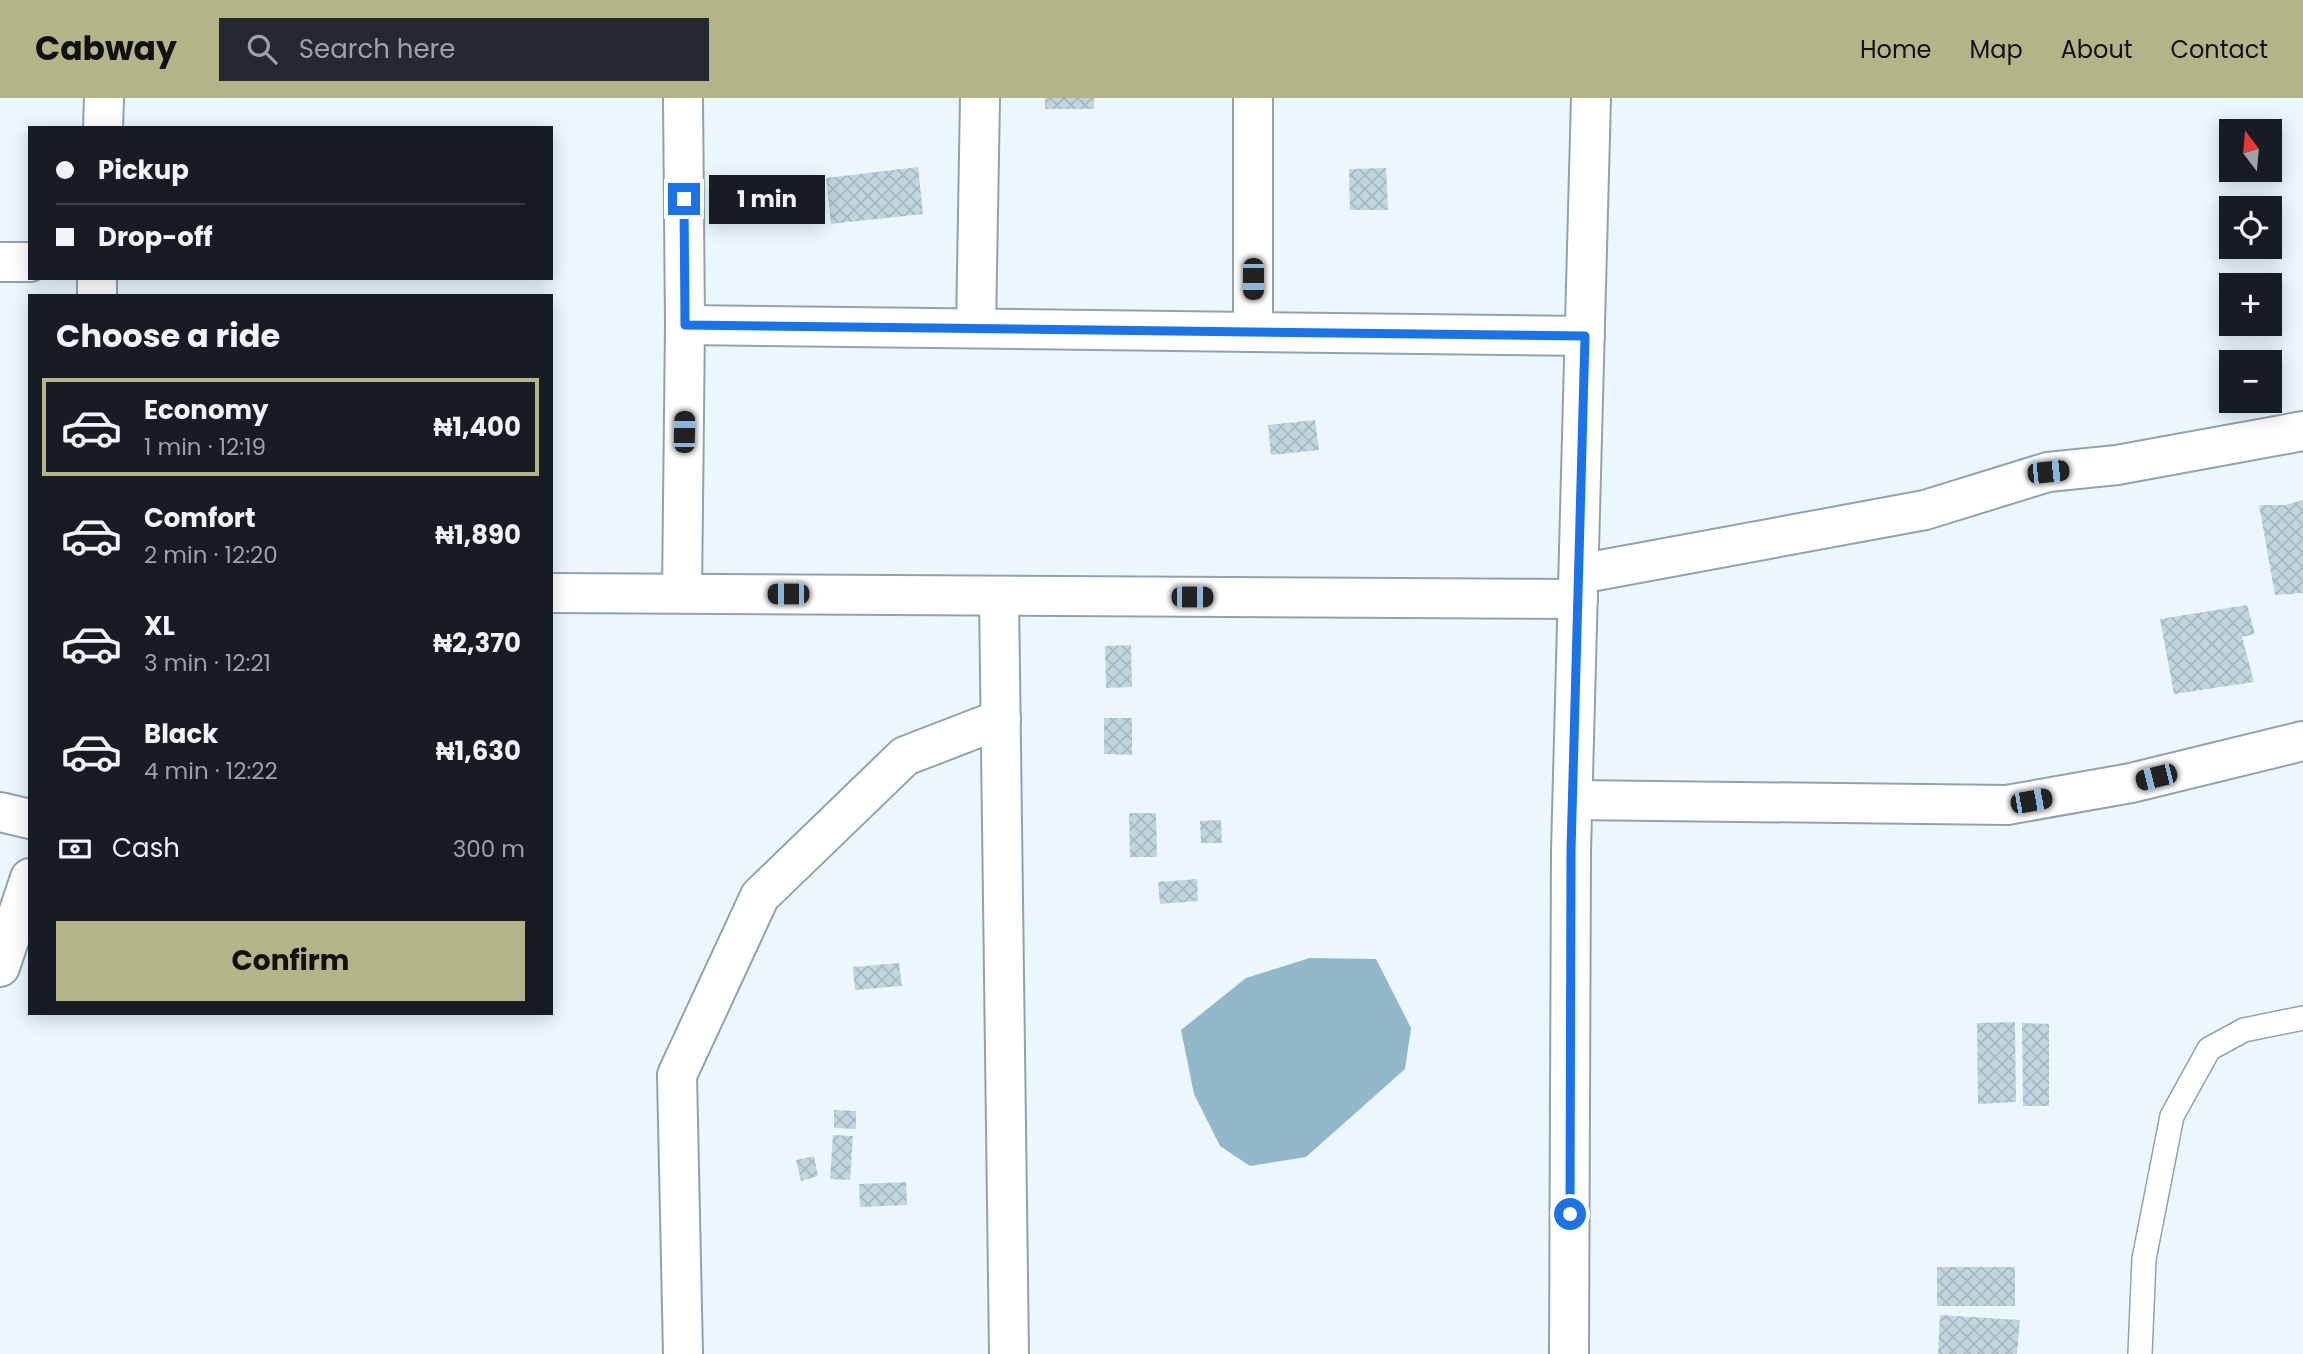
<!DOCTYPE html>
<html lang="en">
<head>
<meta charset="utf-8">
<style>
	:root { --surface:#171b24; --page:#242831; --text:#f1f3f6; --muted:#9ea1a6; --line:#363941; --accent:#b4b489 }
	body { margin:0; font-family:Poppins,sans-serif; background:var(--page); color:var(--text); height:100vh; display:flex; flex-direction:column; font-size:26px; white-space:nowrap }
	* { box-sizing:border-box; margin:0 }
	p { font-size:23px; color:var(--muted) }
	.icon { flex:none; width:38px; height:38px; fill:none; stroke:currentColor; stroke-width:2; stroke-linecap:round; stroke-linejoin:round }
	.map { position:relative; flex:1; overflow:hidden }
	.details { position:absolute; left:28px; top:196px; width:525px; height:721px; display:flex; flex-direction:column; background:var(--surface); border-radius:0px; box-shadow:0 4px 18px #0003 }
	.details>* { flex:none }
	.banner { position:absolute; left:28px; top:28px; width:525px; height:154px; border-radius:0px; box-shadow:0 4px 18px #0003; display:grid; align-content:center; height:154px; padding:0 28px; background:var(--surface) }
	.needle { width:46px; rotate:344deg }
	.tools { position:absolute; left:2219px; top:21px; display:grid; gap:14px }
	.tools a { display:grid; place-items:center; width:63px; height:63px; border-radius:0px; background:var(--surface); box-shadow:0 4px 18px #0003; font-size:35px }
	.end { position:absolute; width:32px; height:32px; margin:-16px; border:9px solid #1a73e8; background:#fff; box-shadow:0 0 0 4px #fff }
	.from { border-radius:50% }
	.bubble { position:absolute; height:49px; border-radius:0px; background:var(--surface); box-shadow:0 4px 18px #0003; font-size:23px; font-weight:700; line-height:49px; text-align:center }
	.car { position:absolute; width:21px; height:42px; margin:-21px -10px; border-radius:9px; box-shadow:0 0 5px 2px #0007; background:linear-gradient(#222 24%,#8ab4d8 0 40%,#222 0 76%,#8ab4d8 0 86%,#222 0) }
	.banner b { display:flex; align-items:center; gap:24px; height:66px; font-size:26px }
	.banner b+b { border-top:2px solid var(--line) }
	.banner i { width:18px; height:18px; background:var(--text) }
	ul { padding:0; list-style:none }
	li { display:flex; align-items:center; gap:21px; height:98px; margin:0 14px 10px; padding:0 14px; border:4px solid transparent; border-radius:0px }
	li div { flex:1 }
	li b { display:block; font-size:26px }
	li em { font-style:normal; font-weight:700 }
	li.active { border-color:var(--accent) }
	li>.icon { width:63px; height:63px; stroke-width:1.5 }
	h2 { padding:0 28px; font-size:32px; line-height:84px }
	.pay { display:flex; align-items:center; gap:18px; height:77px; padding:0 28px; font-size:26px }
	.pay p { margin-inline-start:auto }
	.cta { display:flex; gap:14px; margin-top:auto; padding:14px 28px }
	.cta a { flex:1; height:80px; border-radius:0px; background:var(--accent); color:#111; font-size:28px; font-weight:700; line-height:80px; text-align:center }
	header { display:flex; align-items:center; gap:42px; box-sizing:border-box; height:98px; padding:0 35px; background:var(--accent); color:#111 }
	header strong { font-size:33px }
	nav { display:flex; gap:38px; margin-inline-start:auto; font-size:24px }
	.search { width:490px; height:63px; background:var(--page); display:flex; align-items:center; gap:18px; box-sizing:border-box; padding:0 24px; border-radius:0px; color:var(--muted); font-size:26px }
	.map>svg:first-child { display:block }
	.water { fill:#91b7ca }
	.building { fill:url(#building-cross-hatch) }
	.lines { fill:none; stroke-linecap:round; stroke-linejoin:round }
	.service-casing { stroke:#90a3ad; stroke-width:26 }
	.minor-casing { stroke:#90a3ad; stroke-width:42 }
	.service { stroke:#fff; stroke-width:23 }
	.minor { stroke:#fff; stroke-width:38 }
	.route { stroke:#1a73e8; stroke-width:9 }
</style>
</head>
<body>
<header>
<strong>Cabway</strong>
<div class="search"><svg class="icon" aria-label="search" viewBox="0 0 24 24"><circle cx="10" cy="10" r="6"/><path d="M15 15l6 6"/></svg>Search here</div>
<nav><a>Home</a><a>Map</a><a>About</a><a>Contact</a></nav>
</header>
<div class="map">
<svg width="2303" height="1256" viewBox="0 0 2303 1256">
	<defs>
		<pattern id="building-cross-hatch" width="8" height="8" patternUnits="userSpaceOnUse" patternTransform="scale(1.75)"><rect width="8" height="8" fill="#c1d5df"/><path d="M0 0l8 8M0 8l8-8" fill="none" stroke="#a6b8c1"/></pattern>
	</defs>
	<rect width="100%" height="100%" fill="#ebf7fd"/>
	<!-- water -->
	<polygon class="water" points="1310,860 1376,861 1411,930 1405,971 1306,1059 1250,1068 1220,1048 1194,996 1181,932 1246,880"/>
	<!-- building -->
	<g class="building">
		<rect x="1045" y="0" width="49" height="11"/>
		<polygon points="918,69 923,116 831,126 826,80"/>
		<polygon points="1386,70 1388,112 1350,112 1349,71"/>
		<polygon points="1315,322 1319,352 1271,357 1268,327"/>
		<polygon points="2303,402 2303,495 2275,497 2259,407 2285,407"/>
		<polygon points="2247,507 2255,536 2242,539 2254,584 2174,596 2160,521"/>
		<polygon points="1131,547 1132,589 1106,590 1105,548"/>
		<polygon points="1104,620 1132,620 1132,657 1104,656"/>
		<polygon points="1129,715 1156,715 1157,759 1130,759"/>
		<polygon points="1221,722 1222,745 1201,745 1200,723"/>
		<polygon points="1197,781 1198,803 1160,806 1158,784"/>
		<polygon points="899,865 902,888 855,892 853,869"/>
		<polygon points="2015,924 2016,1004 1978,1006 1977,925"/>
		<polygon points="2022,925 2049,926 2049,1008 2023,1008"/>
		<polygon points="834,1012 856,1013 856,1031 834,1030"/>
		<polygon points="833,1037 853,1038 850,1082 830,1081"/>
		<polygon points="814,1058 818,1078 801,1083 796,1062"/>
		<polygon points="906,1084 907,1107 860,1109 859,1086"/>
		<rect x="1937" y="1169" width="78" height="39"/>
		<polygon points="1940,1217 2020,1222 2017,1256 1938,1256"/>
	</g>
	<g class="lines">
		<defs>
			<polyline id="service" points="2140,1256 2144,1161 2172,1018 2209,951 2244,932 2303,920"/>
			<g id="minor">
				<polyline points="1253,0 1253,233"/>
				<polyline points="103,30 104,0"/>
				<polyline points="0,164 30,164"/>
				<polyline points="97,180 97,198"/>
				<polyline points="685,227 1585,238"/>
				<polyline points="976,230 980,0"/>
				<polyline points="1579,476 1925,412 2048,374 2117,367 2303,333"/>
				<polyline points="551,495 1578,501"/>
				<polyline points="682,495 685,227 683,0"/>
				<polyline points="999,498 1009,1256"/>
				<polyline points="1573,702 2007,707 2131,685 2303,643"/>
				<polyline points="0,714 30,721"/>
				<polyline points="0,869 30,780"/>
				<polyline points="683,1256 677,977 760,798 905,658 1001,621"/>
				<polyline points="1569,1256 1571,753 1591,0"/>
			</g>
		</defs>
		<!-- service casing -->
		<use href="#service" class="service-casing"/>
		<!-- minor casing -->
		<use href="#minor" class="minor-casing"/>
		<!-- service -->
		<use href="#service" class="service"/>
		<!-- minor -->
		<use href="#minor" class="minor"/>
	</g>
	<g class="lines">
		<!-- route -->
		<polyline class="route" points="684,101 685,227 1585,238 1571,753 1570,1116"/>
	</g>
</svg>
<div class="tools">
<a><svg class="needle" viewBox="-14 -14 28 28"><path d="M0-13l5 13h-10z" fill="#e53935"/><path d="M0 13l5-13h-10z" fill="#9ea1a6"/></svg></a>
<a><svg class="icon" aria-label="locate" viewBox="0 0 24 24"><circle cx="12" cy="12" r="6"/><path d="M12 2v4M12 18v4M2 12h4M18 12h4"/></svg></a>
<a>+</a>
<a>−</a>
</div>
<i class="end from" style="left:1570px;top:1116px"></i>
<i class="end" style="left:684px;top:101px"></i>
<div class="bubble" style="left:709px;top:77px;width:116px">1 min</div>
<i class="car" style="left:1253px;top:181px;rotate:180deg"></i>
<i class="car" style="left:684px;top:334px;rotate:1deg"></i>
<i class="car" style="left:2048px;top:374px;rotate:84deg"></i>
<i class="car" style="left:788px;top:496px;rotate:270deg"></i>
<i class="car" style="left:1192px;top:499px;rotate:90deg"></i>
<i class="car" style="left:2156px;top:679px;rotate:256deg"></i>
<i class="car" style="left:2031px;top:703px;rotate:80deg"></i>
<div class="banner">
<b><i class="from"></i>Pickup</b>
<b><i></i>Drop-off</b>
</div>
<section class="details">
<h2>Choose a ride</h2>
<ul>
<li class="active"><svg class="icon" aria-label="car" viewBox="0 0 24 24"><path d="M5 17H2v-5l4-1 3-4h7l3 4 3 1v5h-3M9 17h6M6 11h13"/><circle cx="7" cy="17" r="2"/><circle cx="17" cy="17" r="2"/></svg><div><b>Economy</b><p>1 min · 12:19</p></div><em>₦1,400</em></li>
<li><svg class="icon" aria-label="car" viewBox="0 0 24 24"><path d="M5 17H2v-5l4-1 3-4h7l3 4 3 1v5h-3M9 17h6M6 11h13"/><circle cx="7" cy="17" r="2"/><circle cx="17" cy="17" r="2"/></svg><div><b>Comfort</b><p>2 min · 12:20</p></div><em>₦1,890</em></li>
<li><svg class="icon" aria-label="car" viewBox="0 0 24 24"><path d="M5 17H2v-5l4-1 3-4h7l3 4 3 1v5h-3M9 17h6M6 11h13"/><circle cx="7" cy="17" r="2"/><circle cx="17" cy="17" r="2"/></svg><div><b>XL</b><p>3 min · 12:21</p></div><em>₦2,370</em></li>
<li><svg class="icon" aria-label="car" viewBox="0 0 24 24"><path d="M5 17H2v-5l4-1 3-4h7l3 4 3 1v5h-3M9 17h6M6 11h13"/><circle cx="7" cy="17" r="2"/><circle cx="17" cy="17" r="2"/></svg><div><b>Black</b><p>4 min · 12:22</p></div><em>₦1,630</em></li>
</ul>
<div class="pay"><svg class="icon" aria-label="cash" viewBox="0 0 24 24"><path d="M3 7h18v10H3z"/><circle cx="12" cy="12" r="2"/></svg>Cash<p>300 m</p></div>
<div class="cta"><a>Confirm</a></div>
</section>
</div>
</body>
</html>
